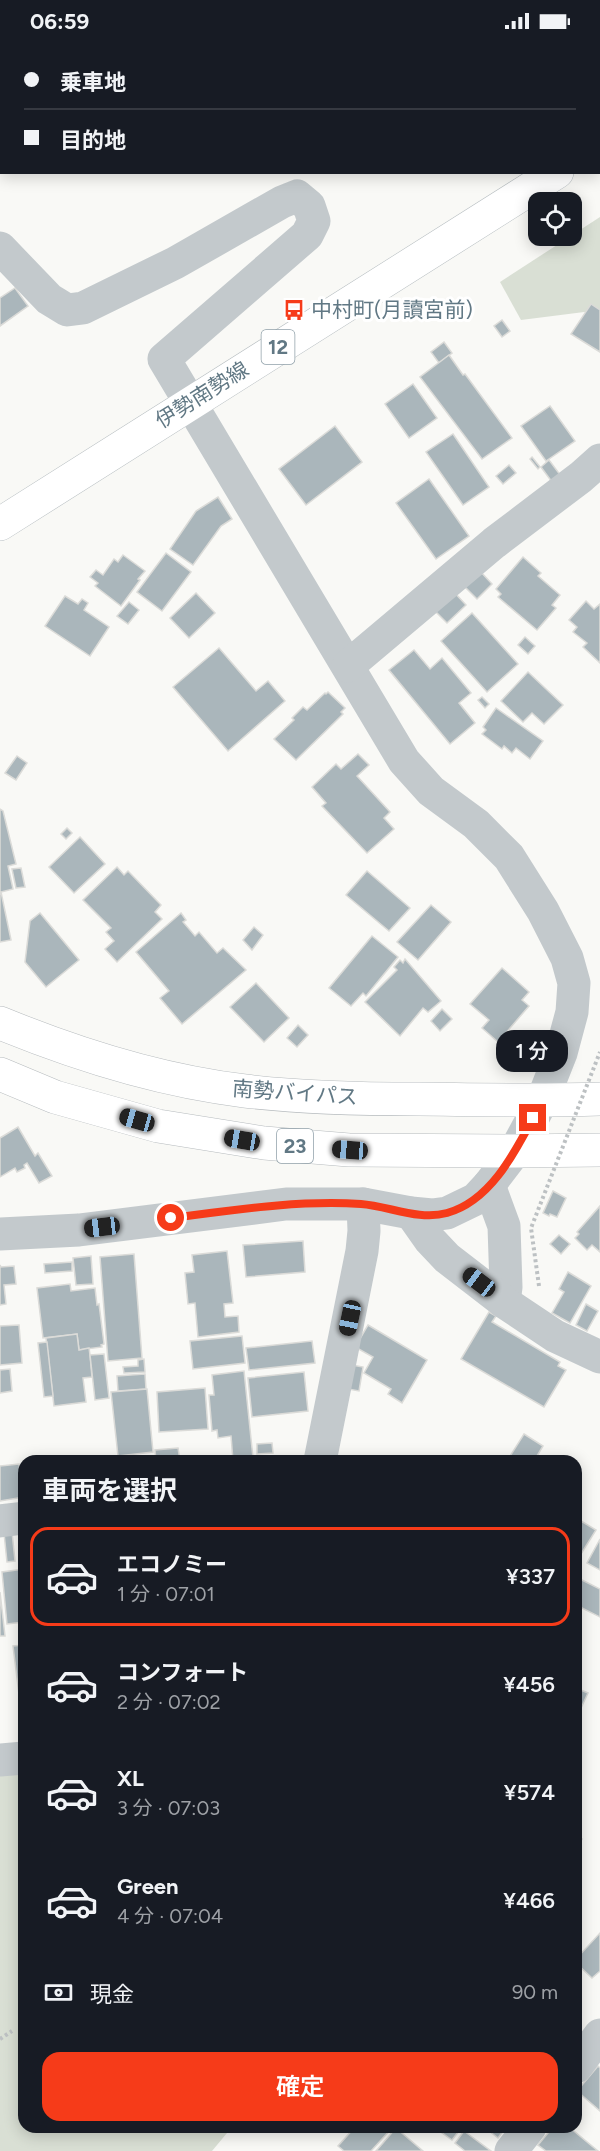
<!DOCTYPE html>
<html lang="ja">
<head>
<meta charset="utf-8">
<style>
	:root { --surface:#171b24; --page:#20242c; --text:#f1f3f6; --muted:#9ea1a6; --line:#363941; --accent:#f63b19 }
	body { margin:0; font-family:Figtree,"Noto Sans JP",sans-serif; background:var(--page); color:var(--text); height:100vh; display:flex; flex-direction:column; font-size:22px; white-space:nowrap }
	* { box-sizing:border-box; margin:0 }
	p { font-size:20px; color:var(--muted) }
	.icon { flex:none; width:33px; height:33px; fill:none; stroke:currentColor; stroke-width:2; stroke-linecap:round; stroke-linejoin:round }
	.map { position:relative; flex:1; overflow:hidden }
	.drawer { position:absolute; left:18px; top:1413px; width:564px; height:678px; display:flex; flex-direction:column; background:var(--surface); border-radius:18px; box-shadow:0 3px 15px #0003 }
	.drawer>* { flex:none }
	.banner { position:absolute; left:0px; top:0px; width:600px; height:132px; box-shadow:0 3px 15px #0003; display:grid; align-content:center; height:132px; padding:0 24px; background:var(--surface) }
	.tools { position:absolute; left:528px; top:150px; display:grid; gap:12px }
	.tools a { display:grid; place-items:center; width:54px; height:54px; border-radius:12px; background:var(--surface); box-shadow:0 3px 15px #0003; font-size:30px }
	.end { position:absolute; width:27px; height:27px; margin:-14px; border:8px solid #f63b19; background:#fff; box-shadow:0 0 0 3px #fff }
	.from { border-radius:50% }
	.bubble { position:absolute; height:42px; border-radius:18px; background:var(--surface); box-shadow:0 3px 15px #0003; font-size:20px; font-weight:600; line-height:42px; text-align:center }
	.car { position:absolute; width:18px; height:36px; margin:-18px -9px; border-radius:8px; box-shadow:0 0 4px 2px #0007; background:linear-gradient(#222 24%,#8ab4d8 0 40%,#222 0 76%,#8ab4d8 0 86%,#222 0) }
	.banner b { display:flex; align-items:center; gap:21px; height:57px; font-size:22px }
	.banner b+b { border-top:2px solid var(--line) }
	.banner i { width:15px; height:15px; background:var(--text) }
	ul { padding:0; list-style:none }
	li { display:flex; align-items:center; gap:18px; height:99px; margin:0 12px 9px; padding:0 12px; border:3px solid transparent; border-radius:18px }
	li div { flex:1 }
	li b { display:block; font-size:22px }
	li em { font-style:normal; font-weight:600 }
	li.on { border-color:var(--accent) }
	li>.icon { width:54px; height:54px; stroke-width:1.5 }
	h2 { padding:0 24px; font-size:27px; line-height:72px }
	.pay { display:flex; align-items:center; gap:15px; height:66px; padding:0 24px; font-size:22px }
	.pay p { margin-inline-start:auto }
	.action { display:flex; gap:12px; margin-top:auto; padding:12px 24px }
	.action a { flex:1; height:69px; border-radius:18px; background:var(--accent); color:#fff; font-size:24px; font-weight:600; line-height:69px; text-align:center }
	.status { display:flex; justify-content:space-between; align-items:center; height:42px; padding:0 30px; background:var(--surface); direction:ltr }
	.status svg { height:16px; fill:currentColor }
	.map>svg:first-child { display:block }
	.green { fill:#d9dfd4 }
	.building { fill:#aab6bb; stroke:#dbdbd8; stroke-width:1.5 }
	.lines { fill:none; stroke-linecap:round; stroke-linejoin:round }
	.major-casing { stroke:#b6bdc0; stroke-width:34 }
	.highway-casing { stroke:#b6bbbe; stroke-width:34 }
	.path { stroke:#bdc1c3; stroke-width:4; stroke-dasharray:3 3; stroke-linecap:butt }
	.minor { stroke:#c3c9cc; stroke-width:33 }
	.major { stroke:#fff; stroke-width:33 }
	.highway { stroke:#fff; stroke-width:33 }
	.path-bridge { stroke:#bdc1c3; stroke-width:4; stroke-dasharray:3 3; stroke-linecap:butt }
	.route { stroke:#f63b19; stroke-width:8 }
	.labels { text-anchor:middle; stroke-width:6; stroke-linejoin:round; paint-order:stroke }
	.shield { fill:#fff; stroke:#90a0a9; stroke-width:1.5 }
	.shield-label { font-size:20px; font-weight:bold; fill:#617884 }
	.poi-label { font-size:21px; fill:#617884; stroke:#fff; text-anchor:start }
	.street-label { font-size:21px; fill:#617884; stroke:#fff }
</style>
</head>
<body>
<div class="status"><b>06:59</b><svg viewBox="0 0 49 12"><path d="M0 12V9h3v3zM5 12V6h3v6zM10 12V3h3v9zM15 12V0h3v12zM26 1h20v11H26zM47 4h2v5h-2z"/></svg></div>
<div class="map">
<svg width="600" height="2109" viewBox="0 0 600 2109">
	<rect width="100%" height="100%" fill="#f9f9f6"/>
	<!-- green -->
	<g class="green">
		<polygon points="600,175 600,268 521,278 500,240"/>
		<polygon points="24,1726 24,2085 232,2085 212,2109 0,2109 0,1730"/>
	</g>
	<!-- building -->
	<g class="building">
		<polygon points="2,37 2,80 0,81 0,38"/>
		<polygon points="15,246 28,264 0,284 0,256"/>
		<polygon points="591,262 600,268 600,310 571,292"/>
		<polygon points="502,278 510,289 502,295 494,284"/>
		<polygon points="444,300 452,311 439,321 431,310"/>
		<polygon points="449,313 463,333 465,332 512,396 482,417 420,335"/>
		<polygon points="413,342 437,376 409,396 385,362"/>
		<polygon points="550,364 575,399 546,419 521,384"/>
		<polygon points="335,384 362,420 306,463 279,427"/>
		<polygon points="453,392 489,445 463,463 426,410"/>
		<polygon points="532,415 540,425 538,427 530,417"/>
		<polygon points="549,418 561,434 552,440 541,425"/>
		<polygon points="509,423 516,431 503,442 496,434"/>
		<polygon points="429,437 469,494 436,517 396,461"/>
		<polygon points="218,455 232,477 221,484 193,523 170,507 196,469"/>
		<polygon points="166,511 191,530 162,569 137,550"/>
		<polygon points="123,513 145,529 138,537 140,538 121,564 95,544 98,541 90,535 96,528 103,533 114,517 118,520"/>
		<polygon points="523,515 541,531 538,534 560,553 552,563 556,566 537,588 498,555 501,552 496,547"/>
		<polygon points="479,528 492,542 477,557 464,544"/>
		<polygon points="452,548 466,563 447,581 433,567"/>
		<polygon points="196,551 215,571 189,596 170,576"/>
		<polygon points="65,554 78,562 82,557 88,561 84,568 109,585 90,614 45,584"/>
		<polygon points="586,559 594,567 600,562 600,621 583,605 587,601 573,590 577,585 569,578"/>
		<polygon points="129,560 139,568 128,582 117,574"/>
		<polygon points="472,571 518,622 487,650 441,599"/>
		<polygon points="525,595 535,604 528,612 518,603"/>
		<polygon points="219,606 256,649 268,639 285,659 228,709 173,645"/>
		<polygon points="414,608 430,627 442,616 471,651 459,661 475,681 450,702 389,628"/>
		<polygon points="528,630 563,663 544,682 532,671 523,680 501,659"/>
		<polygon points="328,650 345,666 341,670 343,672 296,718 274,697 294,678 292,676 303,665 307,668 325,651 326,652"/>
		<polygon points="482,655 489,662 485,666 478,658"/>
		<polygon points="496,666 543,699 530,717 516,706 512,711 504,704 502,707 482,692 486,688 483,685"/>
		<polygon points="358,712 369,723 357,734 390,770 384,776 394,787 367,811 322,764 326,761 312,745 336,722 341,727"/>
		<polygon points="17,714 27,721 16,738 5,731"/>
		<polygon points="0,767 3,769 16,822 8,824 13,847 1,850 11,898 0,900"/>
		<polygon points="67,786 72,791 66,797 61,792"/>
		<polygon points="80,795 105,822 74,851 49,825"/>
		<polygon points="117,825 124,833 128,829 161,863 155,870 162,877 117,920 105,907 114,899 106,890 111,886 83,858"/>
		<polygon points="21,826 25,845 16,846 12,827"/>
		<polygon points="367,829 410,866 389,889 346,853"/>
		<polygon points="431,863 451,880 418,918 397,900"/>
		<polygon points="40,871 79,918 46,945 25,920 30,879"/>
		<polygon points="181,871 186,878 183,880 195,894 199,890 217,911 223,906 246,928 182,982 160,956 169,949 136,910"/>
		<polygon points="254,885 263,893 252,908 243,898"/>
		<polygon points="372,894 398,915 366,954 363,951 351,964 329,946"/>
		<polygon points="405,917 441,959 428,970 423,966 400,994 365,960 397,928 394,925 400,918 403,921"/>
		<polygon points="502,926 529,950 522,958 529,964 498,1000 482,986 489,978 470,962"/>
		<polygon points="256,941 289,976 264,1000 230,965"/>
		<polygon points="442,967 452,977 440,989 431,979"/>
		<polygon points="298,983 308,993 297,1005 287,996"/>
		<polygon points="18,1085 35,1114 38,1111 52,1134 39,1141 27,1121 24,1123 25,1126 17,1130 15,1126 0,1135 0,1096"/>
		<polygon points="553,1149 566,1156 557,1175 550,1172 549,1174 543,1171"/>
		<polygon points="600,1164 600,1210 592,1203 587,1208 575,1196 579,1192 577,1190"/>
		<polygon points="559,1193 570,1202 561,1212 550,1202"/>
		<polygon points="303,1199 305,1230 246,1235 243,1203"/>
		<polygon points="227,1209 233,1261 224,1262 225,1275 238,1274 239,1290 198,1295 195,1261 188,1262 185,1231 194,1230 192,1213"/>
		<polygon points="134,1212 142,1316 108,1319 100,1215"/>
		<polygon points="91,1214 93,1242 76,1243 73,1216"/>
		<polygon points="72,1220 72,1229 45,1231 44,1222"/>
		<polygon points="0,1223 1,1225 14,1224 16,1242 4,1243 6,1262 0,1263"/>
		<polygon points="568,1230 591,1244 570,1281 552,1271 564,1250 559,1247"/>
		<polygon points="70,1242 71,1249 95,1246 97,1263 99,1262 104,1302 101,1303 102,1305 79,1308 77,1292 43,1296 37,1246"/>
		<polygon points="586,1262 598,1269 587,1289 576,1283"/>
		<polygon points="489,1270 496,1274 492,1280 560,1320 558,1324 566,1328 544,1365 461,1317"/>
		<polygon points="19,1283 22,1321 0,1323 0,1284"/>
		<polygon points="368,1283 427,1318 402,1361 388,1352 391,1347 364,1331 373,1315 355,1305"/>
		<polygon points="77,1292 79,1308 89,1306 90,1313 92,1335 83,1336 86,1360 54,1364 46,1296"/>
		<polygon points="242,1294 245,1321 193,1327 190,1299"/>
		<polygon points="312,1299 315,1321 249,1328 246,1306"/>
		<polygon points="47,1300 53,1354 44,1355 38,1301"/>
		<polygon points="104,1312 109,1356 95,1358 90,1313"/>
		<polygon points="144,1317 145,1330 124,1331 123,1325 138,1324 138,1318"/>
		<polygon points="352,1323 363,1325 359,1349 348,1347"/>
		<polygon points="10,1327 12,1349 0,1351 0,1328"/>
		<polygon points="244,1329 253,1416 233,1418 231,1394 218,1396 217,1388 212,1389 209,1353 214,1353 212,1333"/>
		<polygon points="304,1330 308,1369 252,1375 248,1336"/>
		<polygon points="145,1332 146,1347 118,1349 117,1334"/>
		<polygon points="205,1346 208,1387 159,1390 157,1350"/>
		<polygon points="147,1347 153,1410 118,1414 111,1350"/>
		<polygon points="524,1392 543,1404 534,1419 507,1419"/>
		<polygon points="272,1401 273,1411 257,1412 257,1402"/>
		<polygon points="178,1406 180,1419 156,1419 155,1408"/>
		<polygon points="19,1422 24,1455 0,1459 0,1424"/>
		<polygon points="576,1476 596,1488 576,1520"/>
		<polygon points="12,1490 15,1519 7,1520 4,1491"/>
		<polygon points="600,1497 600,1528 587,1521"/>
		<polygon points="24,1527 24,1580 7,1582 2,1530"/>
		<polygon points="576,1535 600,1547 600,1575 576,1563"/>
		<polygon points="0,1550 5,1594 0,1594"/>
		<polygon points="24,1603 24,1651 19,1652 13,1604"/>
		<polygon points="576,1646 588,1651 576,1677"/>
		<polygon points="576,1793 582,1797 576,1808"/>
		<polygon points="600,1891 600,1929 592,1936 576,1921 576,1917"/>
		<polygon points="598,2024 600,2026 600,2069 577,2049"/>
		<polygon points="355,2085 391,2085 392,2086 371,2109 344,2109 338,2104"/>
		<polygon points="440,2085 462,2085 452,2098 438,2088"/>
		<polygon points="484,2085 506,2085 498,2096"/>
		<polygon points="553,2085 569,2085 598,2109 546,2109 538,2103"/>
		<polygon points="396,2086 423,2109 376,2109"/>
		<polygon points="464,2089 491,2109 465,2109 455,2101"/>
	</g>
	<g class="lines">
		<defs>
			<g id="major">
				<polyline points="598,104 600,103"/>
				<polyline points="0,482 557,130"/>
			</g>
			<g id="highway">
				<path d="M0,981C78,1013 161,1039 245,1049C303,1056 360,1057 418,1057C479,1058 539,1059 600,1057"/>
				<polyline points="0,1032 55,1055 158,1084 264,1101 349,1108 515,1109 600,1108"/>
			</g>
		</defs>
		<!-- major casing -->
		<use href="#major" class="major-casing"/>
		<!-- highway casing -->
		<use href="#highway" class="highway-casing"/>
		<!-- path -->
		<polyline class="path" points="0,1997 12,1989"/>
		<!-- minor -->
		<g class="minor">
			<polyline points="438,0 439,2"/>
			<polyline points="598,32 600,31"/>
			<polyline points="0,206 49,257 67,268 83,266 175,221 282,160 297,154 309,164 314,179 307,193 164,317 404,719 431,749 476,782 509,815 543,869 567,916 574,941 572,970 561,1011 542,1059 515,1109 489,1143 476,1157 447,1171 432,1173 411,1171 363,1162 286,1162 79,1188 0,1192"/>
			<polyline points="348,624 494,501 581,435 600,418"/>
			<polyline points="489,1143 504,1184 506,1245 504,1260"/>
			<polyline points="411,1171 430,1198 447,1216 504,1260 555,1294 600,1315"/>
			<polyline points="320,1419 362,1209 364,1189 363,1162"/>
			<polyline points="0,1479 24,1476"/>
			<polyline points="0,1718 24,1716"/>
			<polyline points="576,2025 600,1993"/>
			<polyline points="511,2109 530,2085"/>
		</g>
		<!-- major -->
		<use href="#major" class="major"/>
		<!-- highway -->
		<use href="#highway" class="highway"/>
		<!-- path-bridge -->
		<polyline class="path-bridge" points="539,1244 531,1186 600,1010"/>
	</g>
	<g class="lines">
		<!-- route -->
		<path class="route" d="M171,1176C234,1168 297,1158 361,1162C389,1164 419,1179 447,1171C490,1159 514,1112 533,1076"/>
	</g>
	<!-- icons -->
	<defs>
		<symbol id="bus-bare" viewBox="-9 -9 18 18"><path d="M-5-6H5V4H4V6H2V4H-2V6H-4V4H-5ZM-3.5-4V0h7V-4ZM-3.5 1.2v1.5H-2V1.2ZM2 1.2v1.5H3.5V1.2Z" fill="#f63b19" stroke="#fff" stroke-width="2.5" paint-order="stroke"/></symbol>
	</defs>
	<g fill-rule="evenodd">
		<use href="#bus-bare" x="279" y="253" width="30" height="30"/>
	</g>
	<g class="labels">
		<!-- shield labels -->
		<g class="shield">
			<rect x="261.5" y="288" width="33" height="34" rx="4.5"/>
			<rect x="277" y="1087" width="36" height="34" rx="4.5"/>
		</g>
		<g class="shield-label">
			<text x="278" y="312">12</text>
			<text x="295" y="1111">23</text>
		</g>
		<!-- poi labels -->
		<g class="poi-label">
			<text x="311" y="275">中村町(月讀宮前)</text>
		</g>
		<!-- street labels -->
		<g class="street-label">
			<text transform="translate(202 353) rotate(-32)" y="7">伊勢南勢線</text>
			<text transform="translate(295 1051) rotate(4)" y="7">南勢バイパス</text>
		</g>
	</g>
</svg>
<div class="tools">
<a><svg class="icon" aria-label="locate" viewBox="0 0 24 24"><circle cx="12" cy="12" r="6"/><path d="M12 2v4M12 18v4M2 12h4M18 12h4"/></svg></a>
</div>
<i class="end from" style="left:171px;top:1176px"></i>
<i class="end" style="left:533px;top:1076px"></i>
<div class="bubble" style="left:496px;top:988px;width:72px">1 分</div>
<i class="car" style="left:137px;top:1078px;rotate:286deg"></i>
<i class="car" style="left:242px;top:1098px;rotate:280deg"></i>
<i class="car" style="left:350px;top:1108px;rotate:274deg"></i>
<i class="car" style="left:102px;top:1185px;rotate:263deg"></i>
<i class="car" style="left:479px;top:1240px;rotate:307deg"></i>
<i class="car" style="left:350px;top:1276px;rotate:192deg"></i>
<div class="banner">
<b><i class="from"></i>乗車地</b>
<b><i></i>目的地</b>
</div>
<section class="drawer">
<h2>車両を選択</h2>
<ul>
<li class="on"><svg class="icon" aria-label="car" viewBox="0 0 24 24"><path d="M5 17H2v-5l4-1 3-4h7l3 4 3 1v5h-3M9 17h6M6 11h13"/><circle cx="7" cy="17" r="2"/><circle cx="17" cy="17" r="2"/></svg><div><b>エコノミー</b><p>1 分 · 07:01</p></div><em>¥337</em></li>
<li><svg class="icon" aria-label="car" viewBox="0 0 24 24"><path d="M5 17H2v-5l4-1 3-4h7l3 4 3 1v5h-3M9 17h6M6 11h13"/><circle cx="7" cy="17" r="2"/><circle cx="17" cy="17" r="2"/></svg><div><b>コンフォート</b><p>2 分 · 07:02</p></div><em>¥456</em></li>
<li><svg class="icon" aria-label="car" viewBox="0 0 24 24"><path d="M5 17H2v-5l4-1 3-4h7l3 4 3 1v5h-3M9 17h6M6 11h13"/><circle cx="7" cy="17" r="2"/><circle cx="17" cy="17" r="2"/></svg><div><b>XL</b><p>3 分 · 07:03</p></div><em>¥574</em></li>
<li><svg class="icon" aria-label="car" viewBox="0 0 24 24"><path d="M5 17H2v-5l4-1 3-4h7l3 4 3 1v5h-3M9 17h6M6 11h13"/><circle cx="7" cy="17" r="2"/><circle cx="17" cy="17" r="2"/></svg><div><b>Green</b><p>4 分 · 07:04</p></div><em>¥466</em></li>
</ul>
<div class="pay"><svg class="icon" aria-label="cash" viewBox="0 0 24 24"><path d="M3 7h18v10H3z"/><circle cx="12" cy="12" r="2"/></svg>現金<p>90 m</p></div>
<div class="action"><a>確定</a></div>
</section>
</div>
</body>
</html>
